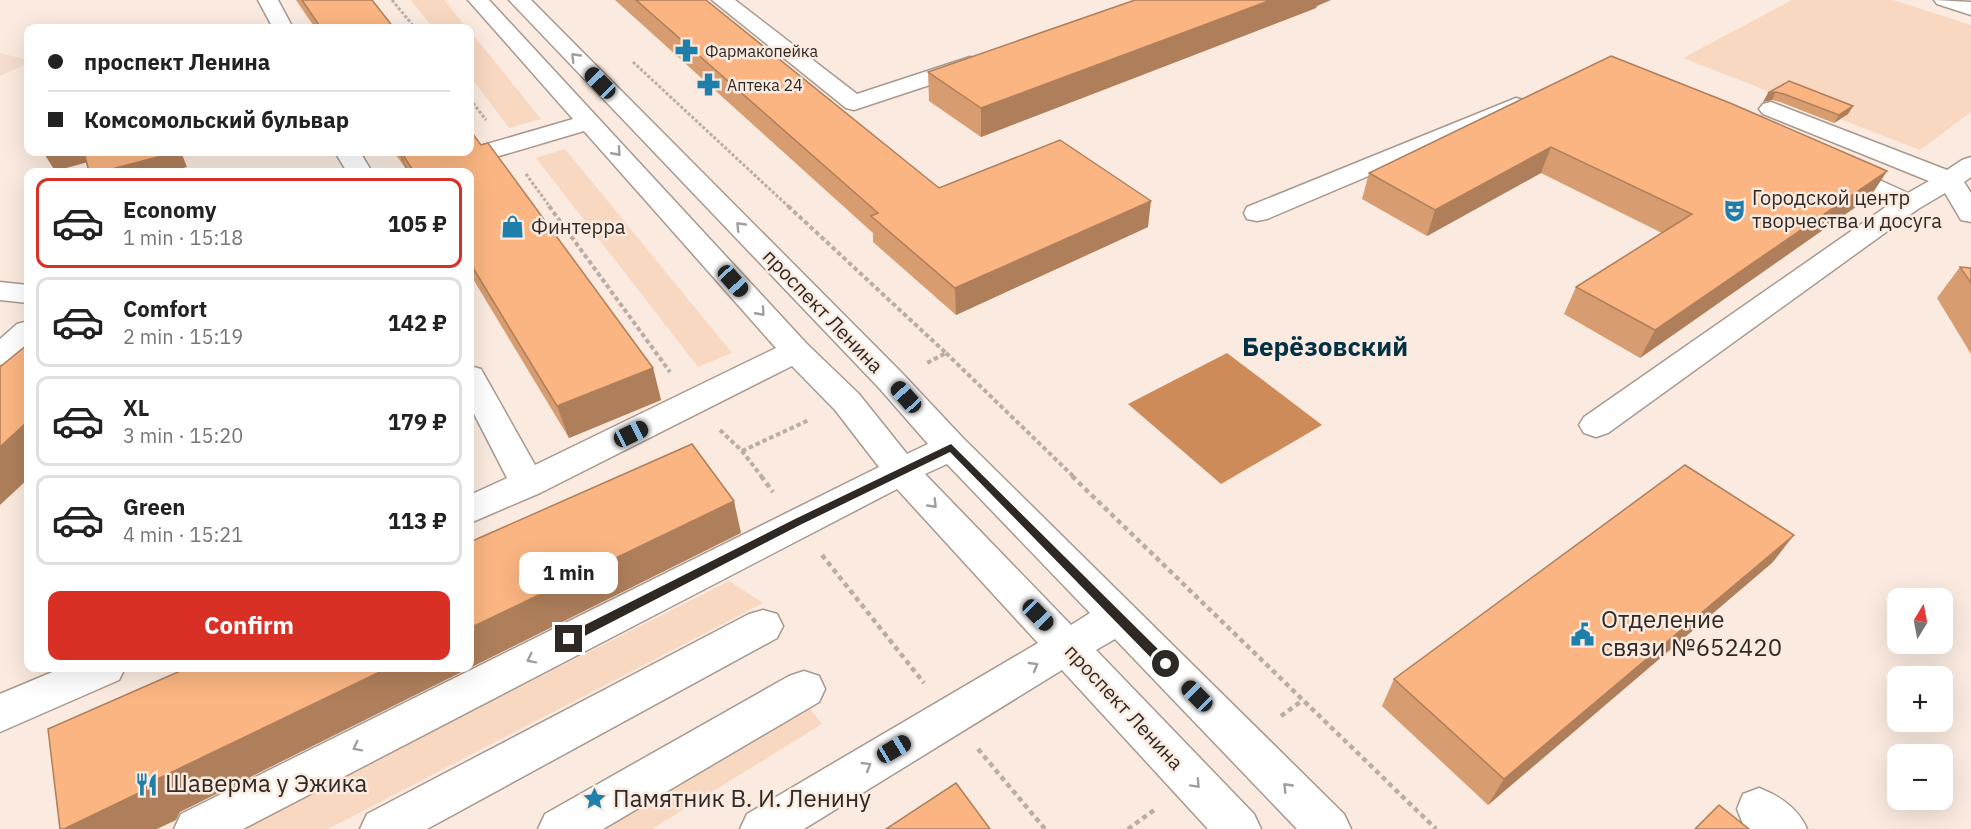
<!DOCTYPE html>
<html lang="en">
<head>
<meta charset="utf-8">
<style>
	:root { --surface:#fff; --page:#f6f6f6; --text:#222; --muted:#767676; --line:#e0e0e0; --accent:#d93025 }
	body { margin:0; font-family:"IBM Plex Sans",sans-serif; background:var(--page); color:var(--text); height:100vh; display:flex; flex-direction:column; font-size:22px; white-space:nowrap }
	* { box-sizing:border-box; margin:0 }
	p { font-size:20px; color:var(--muted) }
	.icon { flex:none; width:33px; height:33px; fill:none; stroke:currentColor; stroke-width:2; stroke-linecap:round; stroke-linejoin:round }
	.map { position:relative; flex:1; overflow:hidden }
	.sheet { position:absolute; left:24px; top:168px; width:450px; height:504px; display:flex; flex-direction:column; background:var(--surface); border-radius:12px; box-shadow:0 6px 24px #0002 }
	.sheet>* { flex:none }
	.banner { position:absolute; left:24px; top:24px; width:450px; height:132px; border-radius:12px; box-shadow:0 6px 24px #0002; display:grid; align-content:center; height:132px; padding:0 24px; background:var(--surface) }
	.needle { width:39px; rotate:10deg }
	.tools { position:absolute; left:1887px; top:588px; display:grid; gap:12px }
	.tools a { display:grid; place-items:center; width:66px; height:66px; border-radius:12px; background:var(--surface); box-shadow:0 6px 24px #0002; font-size:30px }
	.end { position:absolute; width:27px; height:27px; margin:-14px; border:8px solid #2f2925; background:#fff; box-shadow:0 0 0 3px #fff }
	.from { border-radius:50% }
	.bubble { position:absolute; height:42px; border-radius:12px; background:var(--surface); box-shadow:0 6px 24px #0002; font-size:20px; font-weight:700; line-height:42px; text-align:center }
	.car { position:absolute; width:18px; height:36px; margin:-18px -9px; border-radius:8px; box-shadow:0 0 4px 2px #0007; background:linear-gradient(#222 24%,#8ab4d8 0 40%,#222 0 76%,#8ab4d8 0 86%,#222 0) }
	.banner b { display:flex; align-items:center; gap:21px; height:57px; font-size:22px }
	.banner b+b { border-top:2px solid var(--line) }
	.banner i { width:15px; height:15px; background:var(--text) }
	ul { padding:10px 0 0; list-style:none }
	li { display:flex; align-items:center; gap:18px; height:90px; margin:0 12px 9px; padding:0 12px; border:3px solid var(--line); border-radius:12px }
	li div { flex:1 }
	li b { display:block; font-size:22px }
	li em { font-style:normal; font-weight:700 }
	li.on { border-color:var(--accent) }
	li>.icon { width:54px; height:54px; stroke-width:1.5 }
	.action { display:flex; gap:12px; margin-top:auto; padding:12px 24px }
	.action a { flex:1; height:69px; border-radius:12px; background:var(--accent); color:#fff; font-size:24px; font-weight:700; line-height:69px; text-align:center }
	.map>svg:first-child { display:block }
	.built { fill:#f5decf }
	.green { fill:#f9d8c1 }
	.water { fill:#ce8b5a }
	.lines { fill:none; stroke-linecap:round; stroke-linejoin:round }
	.minor-casing { stroke:#a8998f; stroke-width:3 }
	.path-far2 { stroke:#baada5; stroke-width:3; stroke-dasharray:3 2; stroke-linecap:butt }
	.path-far1 { stroke:#baada5; stroke-width:4; stroke-dasharray:4.5 3; stroke-linecap:butt }
	.path { stroke:#baada5; stroke-width:4.5; stroke-dasharray:5 4; stroke-linecap:butt }
	.minor { fill:#fff; fill-rule:evenodd }
	.wall { fill:#d79c70 }
	.shaded-wall { fill:#af7f5b }
	.building { fill:#fab582; stroke:#af7f5b; stroke-width:1.5 }
	.oneway { stroke:#a19f9d }
	.route { fill:#2f2925 }
	.labels { text-anchor:middle; stroke-width:5; stroke-linejoin:round; paint-order:stroke }
	.far-poi-label { font-size:16px; fill:#2f2925; stroke:#faeadf; text-anchor:start }
	.poi-label { font-size:20px; fill:#2f2925; stroke:#faeadf; text-anchor:start }
	.street-label { font-size:20px; fill:#2f2925; stroke:#faeadf }
	.near-poi-label { font-size:24px; fill:#2f2925; stroke:#faeadf; text-anchor:start }
	.district-label { font-size:26px; font-weight:bold; fill:#023146; stroke:#faeadf }
</style>
</head>
<body>
<div class="map">
<svg width="1971" height="829" viewBox="0 0 1971 829">
	<rect width="100%" height="100%" fill="#faeadf"/>
	<!-- built -->
	<polygon class="built" points="0,53 28,60 28,64 0,76"/>
	<!-- green -->
	<g class="green">
		<polygon points="411,0 444,0 467,28 433,28"/>
		<polygon points="1792,0 1893,0 1971,25 1971,112 1920,150 1683,58"/>
		<polygon points="470,31 541,119 509,128 470,76"/>
		<polygon points="565,149 732,353 698,367 536,158"/>
		<polygon points="729,581 763,603 328,829 240,829"/>
		<polygon points="805,703 822,724 652,829 592,829"/>
	</g>
	<!-- water -->
	<polygon class="water" points="1227,353 1322,425 1221,484 1128,404"/>
	<g class="lines">
		<defs>
			<g id="minor">
				<polygon points="258,0 278,0 293,28 273,28"/>
				<path d="M468,0H489L807,344L859,394L907,454L928,444L880,389L509,0H531L902,373L963,438L1344,814L1351,829H1297L1115,639L1096,650L1254,814L1261,829H1208L1062,670L804,829H740L747,814L1038,643L897,489L243,829H174L181,814L879,467L835,410L792,366L540,493L470,523V495L507,478L470,406V366L481,369L535,465L776,348L584,131L445,172H407L410,167L462,152H470V149L573,119ZM947,464L1090,613L1071,625L925,474Z"/>
				<polygon points="712,0 735,0 857,94 970,57 978,59 981,64 978,69 854,110 846,108"/>
				<polygon points="1934,0 1971,2 1971,15 1937,4"/>
				<polygon points="1516,98 1524,100 1528,105 1524,110 1267,219 1257,221 1247,219 1244,213 1247,207"/>
				<polygon points="1771,102 1947,170 1962,160 1971,157 1971,177 1964,182 1971,193 1971,222 1961,220 1945,193 1918,209 1608,433 1596,437 1584,433 1579,425 1584,417 1890,204 1826,174 1822,169 1826,164 1835,161 1844,164 1908,193 1929,181 1763,114 1759,109 1763,104"/>
				<polygon points="335,152 360,152 372,172 347,172"/>
				<polygon points="0,282 28,285 28,303 0,300"/>
				<polygon points="28,321 28,347 11,362 0,365 0,339 17,324"/>
				<polygon points="763,610 777,614 783,626 777,638 427,829 360,829 367,814 749,614"/>
				<polygon points="62,668 125,668 119,680 0,732 0,694"/>
				<polygon points="804,671 819,676 825,689 819,702 603,829 538,829 545,814 789,676"/>
				<path d="M1759,788C1780,796 1798,808 1807,829H1749L1743,824L1737,809L1743,794Z"/>
			</g>
		</defs>
		<!-- minor casing -->
		<use href="#minor" class="minor-casing"/>
		<!-- path-far2 -->
		<g class="path-far2">
			<polyline points="392,0 415,28"/>
			<polyline points="633,62 789,207"/>
			<polyline points="470,99 486,120"/>
			<polyline points="526,174 550,207"/>
		</g>
		<!-- path-far1 -->
		<g class="path-far1">
			<polyline points="549,206 670,372"/>
			<polyline points="788,206 946,353 927,363"/>
			<polyline points="946,353 1074,477"/>
			<polyline points="720,430 742,451 762,477"/>
			<polyline points="742,451 809,420"/>
		</g>
		<!-- path -->
		<g class="path">
			<polyline points="761,476 773,492"/>
			<polyline points="1072,476 1436,829"/>
			<polyline points="822,555 924,683"/>
			<polyline points="1281,716 1303,700"/>
			<polyline points="978,749 1045,829"/>
			<polyline points="1128,829 1157,808"/>
		</g>
		<!-- minor -->
		<use href="#minor" class="minor"/>
	</g>
	<!-- wall -->
	<g class="wall">
		<polygon points="296,0 372,0 394,28 315,28"/>
		<polygon points="615,0 706,0 939,188 1148,227 956,315 873,242 873,233"/>
		<polygon points="1317,6 1316,8 981,137 929,101 928,72"/>
		<polygon points="1611,56 1887,171 1870,197 1640,358 1564,314 1576,287 1662,233 1541,173 1427,236 1362,199 1369,173"/>
		<polygon points="1789,81 1853,106 1848,114 1834,123 1780,102 1772,100 1763,102"/>
		<polygon points="394,152 470,152 653,368 661,400 569,438 470,274 470,172 408,172 407,169 406,169"/>
		<polygon points="1960,267 1971,268 1971,354 1937,298"/>
		<polygon points="1773,562 1488,805 1382,706 1394,679"/>
	</g>
	<!-- shaded-wall -->
	<g class="shaded-wall">
		<polygon points="1271,0 1331,0 1317,6 1316,8 981,137 981,108"/>
		<polygon points="1776,92 1772,100 1763,102 1768,93"/>
		<polygon points="1853,106 1848,114 1834,123 1839,115"/>
		<polygon points="1551,147 1541,173 1427,236 1435,210"/>
		<polygon points="59,152 86,152 92,161 55,171 45,155"/>
		<polygon points="177,152 181,152 187,167 168,172 100,172"/>
		<polygon points="399,152 400,152 407,169 406,169"/>
		<polygon points="1887,171 1870,197 1640,358 1655,330"/>
		<polygon points="1151,201 1148,227 956,315 955,288"/>
		<polygon points="653,368 661,400 569,438 557,406"/>
		<polygon points="28,421 28,479 0,505 0,447"/>
		<polygon points="734,501 741,533 180,812 176,820 157,829 64,829 149,783 388,668 470,668 470,628"/>
		<polygon points="1794,535 1773,562 1488,805 1504,779"/>
	</g>
	<!-- building -->
	<g class="building">
		<polygon points="302,0 372,0 394,28 321,28"/>
		<polygon points="636,0 706,0 939,188 1060,140 1151,201 955,288 871,216 878,213"/>
		<polygon points="1135,0 1271,0 981,108 928,72"/>
		<polygon points="1611,56 1730,103 1887,171 1655,330 1576,287 1692,214 1551,147 1435,210 1369,173"/>
		<polygon points="1789,81 1853,106 1839,115 1784,94 1776,92 1768,93"/>
		<polygon points="472,133 481,145 488,143 653,368 557,406 470,263 470,172 414,172 401,152 470,152 470,134"/>
		<polygon points="44,152 59,152 45,155"/>
		<polygon points="84,152 177,152 100,172 89,172"/>
		<polygon points="1960,267 1971,268 1971,283"/>
		<polygon points="28,344 28,421 0,447 0,367"/>
		<polygon points="692,444 734,501 470,628 470,542"/>
		<polygon points="1685,465 1794,535 1504,779 1394,679"/>
		<polygon points="187,668 388,668 149,783 145,790 64,829 60,829 48,729"/>
		<polygon points="956,783 990,829 886,829"/>
		<polygon points="1719,805 1749,829 1695,829"/>
	</g>
	<!-- one-way arrows -->
	<defs><path id="oneway-chevron" d="M-2-3.5L2.5 0L-2 3.5" fill="none" stroke-width="1.6" stroke-linecap="round" stroke-linejoin="round" transform="scale(1.5)"/></defs>
	<g class="oneway">
		<use href="#oneway-chevron" transform="translate(575 57) rotate(-134)"/>
		<use href="#oneway-chevron" transform="translate(617 152) rotate(48)"/>
		<use href="#oneway-chevron" transform="translate(740 226) rotate(-134)"/>
		<use href="#oneway-chevron" transform="translate(761 312) rotate(48)"/>
		<use href="#oneway-chevron" transform="translate(933 504) rotate(46)"/>
		<use href="#oneway-chevron" transform="translate(531 659) rotate(153)"/>
		<use href="#oneway-chevron" transform="translate(1034 666) rotate(-30)"/>
		<use href="#oneway-chevron" transform="translate(357 747) rotate(153)"/>
		<use href="#oneway-chevron" transform="translate(867 766) rotate(-31)"/>
		<use href="#oneway-chevron" transform="translate(1196 784) rotate(47)"/>
		<use href="#oneway-chevron" transform="translate(1287 787) rotate(-134)"/>
	</g>
	<!-- route -->
	<polygon class="route" points="951,444 1170,661 1170,668 1161,668 950,452 800,525 573,642 565,642 565,635 793,520"/>
	<!-- icons -->
	<defs>
		<symbol id="pharmacy-bare" viewBox="-9 -9 18 18"><path d="M-2-6h4v4h4v4h-4v4h-4v-4h-4v-4h4Z" fill="#1f7fab" stroke="#faeadf" stroke-width="2.5" paint-order="stroke"/></symbol>
		<symbol id="theatre-bare" viewBox="-9 -9 18 18"><path d="M-5-5.5Q0-4 5-5.5V0Q5 5 0 6Q-5 5-5 0ZM-3.3-2.5H-1v1.5H-3.3ZM1-2.5H3.3v1.5H1ZM-2.8 1Q0 5.5 2.8 1Z" fill="#1f7fab" stroke="#faeadf" stroke-width="2.5" paint-order="stroke"/></symbol>
		<symbol id="shop-bare" viewBox="-9 -9 18 18"><path d="M-5-2.5h2.3a2.7 3.5 0 0 1 5.4 0H5L5.5 6h-11ZM-1.5-2.5h3a1.5 2.3 0 0 0-3 0Z" fill="#1f7fab" stroke="#faeadf" stroke-width="2.5" paint-order="stroke"/></symbol>
		<symbol id="civic-bare" viewBox="-9 -9 18 18"><path d="M-.6-6.5H3V-4.5H.6V-3L4-1V1h2V6H-6V1h2V-1L-.6-3ZM-1.2 2.5V6h2.4V2.5Z" fill="#1f7fab" stroke="#faeadf" stroke-width="2.5" paint-order="stroke"/></symbol>
		<symbol id="restaurant-bare" viewBox="-9 -9 18 18"><path d="M-5-6h1v4h1v-4h1v4h1v-4h1v5L-1.5 .5V6h-2V.5L-5-1ZM5-6V6H3V1.5H1.5Q1.5-4 5-6Z" fill="#1f7fab" stroke="#faeadf" stroke-width="2.5" paint-order="stroke"/></symbol>
		<symbol id="sight-bare" viewBox="-9 -9 18 18"><path d="M0-6L1.8-2.2L6-1.7L2.9 1.2L3.7 5.4L0 3.3L-3.7 5.4L-2.9 1.2L-6-1.7L-1.8-2.2Z" fill="#1f7fab" stroke="#faeadf" stroke-width="2.5" paint-order="stroke"/></symbol>
	</defs>
	<g fill-rule="evenodd">
		<use href="#pharmacy-bare" x="670" y="34" width="33" height="33"/>
		<use href="#pharmacy-bare" x="692" y="68" width="33" height="33"/>
		<use href="#theatre-bare" x="1718" y="194" width="33" height="33"/>
		<use href="#shop-bare" x="496" y="210" width="33" height="33"/>
		<use href="#civic-bare" x="1566" y="618" width="33" height="33"/>
		<use href="#restaurant-bare" x="130" y="768" width="33" height="33"/>
		<use href="#sight-bare" x="578" y="782" width="33" height="33"/>
	</g>
	<g class="labels">
		<!-- far-poi labels -->
		<g class="far-poi-label">
			<text x="705" y="57">Фармакопейка</text>
			<text x="727" y="91">Аптека 24</text>
		</g>
		<!-- poi labels -->
		<g class="poi-label">
			<text x="1752" y="205">Городской центр<tspan x="1752" dy="23">творчества и досуга</tspan></text>
			<text x="531" y="234">Финтерра</text>
		</g>
		<!-- street labels -->
		<g class="street-label">
			<text transform="translate(823 311) rotate(46)" y="7">проспект Ленина</text>
			<text transform="translate(1124 707) rotate(47)" y="7">проспект Ленина</text>
		</g>
		<!-- near-poi labels -->
		<g class="near-poi-label">
			<text x="1601" y="628">Отделение<tspan x="1601" dy="28">связи №652420</tspan></text>
			<text x="165" y="792">Шаверма у Эжика</text>
			<text x="613" y="807">Памятник В. И. Ленину</text>
		</g>
		<!-- district labels -->
		<g class="district-label">
			<text x="1325" y="356">Берёзовский</text>
		</g>
	</g>
</svg>
<div class="tools">
<a><svg class="needle" viewBox="-14 -14 28 28"><path d="M0-13l5 13h-10z" fill="#e53935"/><path d="M0 13l5-13h-10z" fill="#767676"/></svg></a>
<a>+</a>
<a>−</a>
</div>
<i class="end from" style="left:1166px;top:664px"></i>
<i class="end" style="left:569px;top:639px"></i>
<div class="bubble" style="left:519px;top:552px;width:99px">1 min</div>
<i class="car" style="left:600px;top:83px;rotate:316deg"></i>
<i class="car" style="left:733px;top:281px;rotate:138deg"></i>
<i class="car" style="left:906px;top:397px;rotate:318deg"></i>
<i class="car" style="left:631px;top:434px;rotate:64deg"></i>
<i class="car" style="left:1038px;top:615px;rotate:136deg"></i>
<i class="car" style="left:1197px;top:696px;rotate:315deg"></i>
<i class="car" style="left:894px;top:749px;rotate:59deg"></i>
<div class="banner">
<b><i class="from"></i>проспект Ленина</b>
<b><i></i>Комсомольский бульвар</b>
</div>
<section class="sheet">
<ul>
<li class="on"><svg class="icon" aria-label="car" viewBox="0 0 24 24"><path d="M5 17H2v-5l4-1 3-4h7l3 4 3 1v5h-3M9 17h6M6 11h13"/><circle cx="7" cy="17" r="2"/><circle cx="17" cy="17" r="2"/></svg><div><b>Economy</b><p>1 min · 15:18</p></div><em>105 ₽</em></li>
<li><svg class="icon" aria-label="car" viewBox="0 0 24 24"><path d="M5 17H2v-5l4-1 3-4h7l3 4 3 1v5h-3M9 17h6M6 11h13"/><circle cx="7" cy="17" r="2"/><circle cx="17" cy="17" r="2"/></svg><div><b>Comfort</b><p>2 min · 15:19</p></div><em>142 ₽</em></li>
<li><svg class="icon" aria-label="car" viewBox="0 0 24 24"><path d="M5 17H2v-5l4-1 3-4h7l3 4 3 1v5h-3M9 17h6M6 11h13"/><circle cx="7" cy="17" r="2"/><circle cx="17" cy="17" r="2"/></svg><div><b>XL</b><p>3 min · 15:20</p></div><em>179 ₽</em></li>
<li><svg class="icon" aria-label="car" viewBox="0 0 24 24"><path d="M5 17H2v-5l4-1 3-4h7l3 4 3 1v5h-3M9 17h6M6 11h13"/><circle cx="7" cy="17" r="2"/><circle cx="17" cy="17" r="2"/></svg><div><b>Green</b><p>4 min · 15:21</p></div><em>113 ₽</em></li>
</ul>
<div class="action"><a>Confirm</a></div>
</section>
</div>
</body>
</html>
